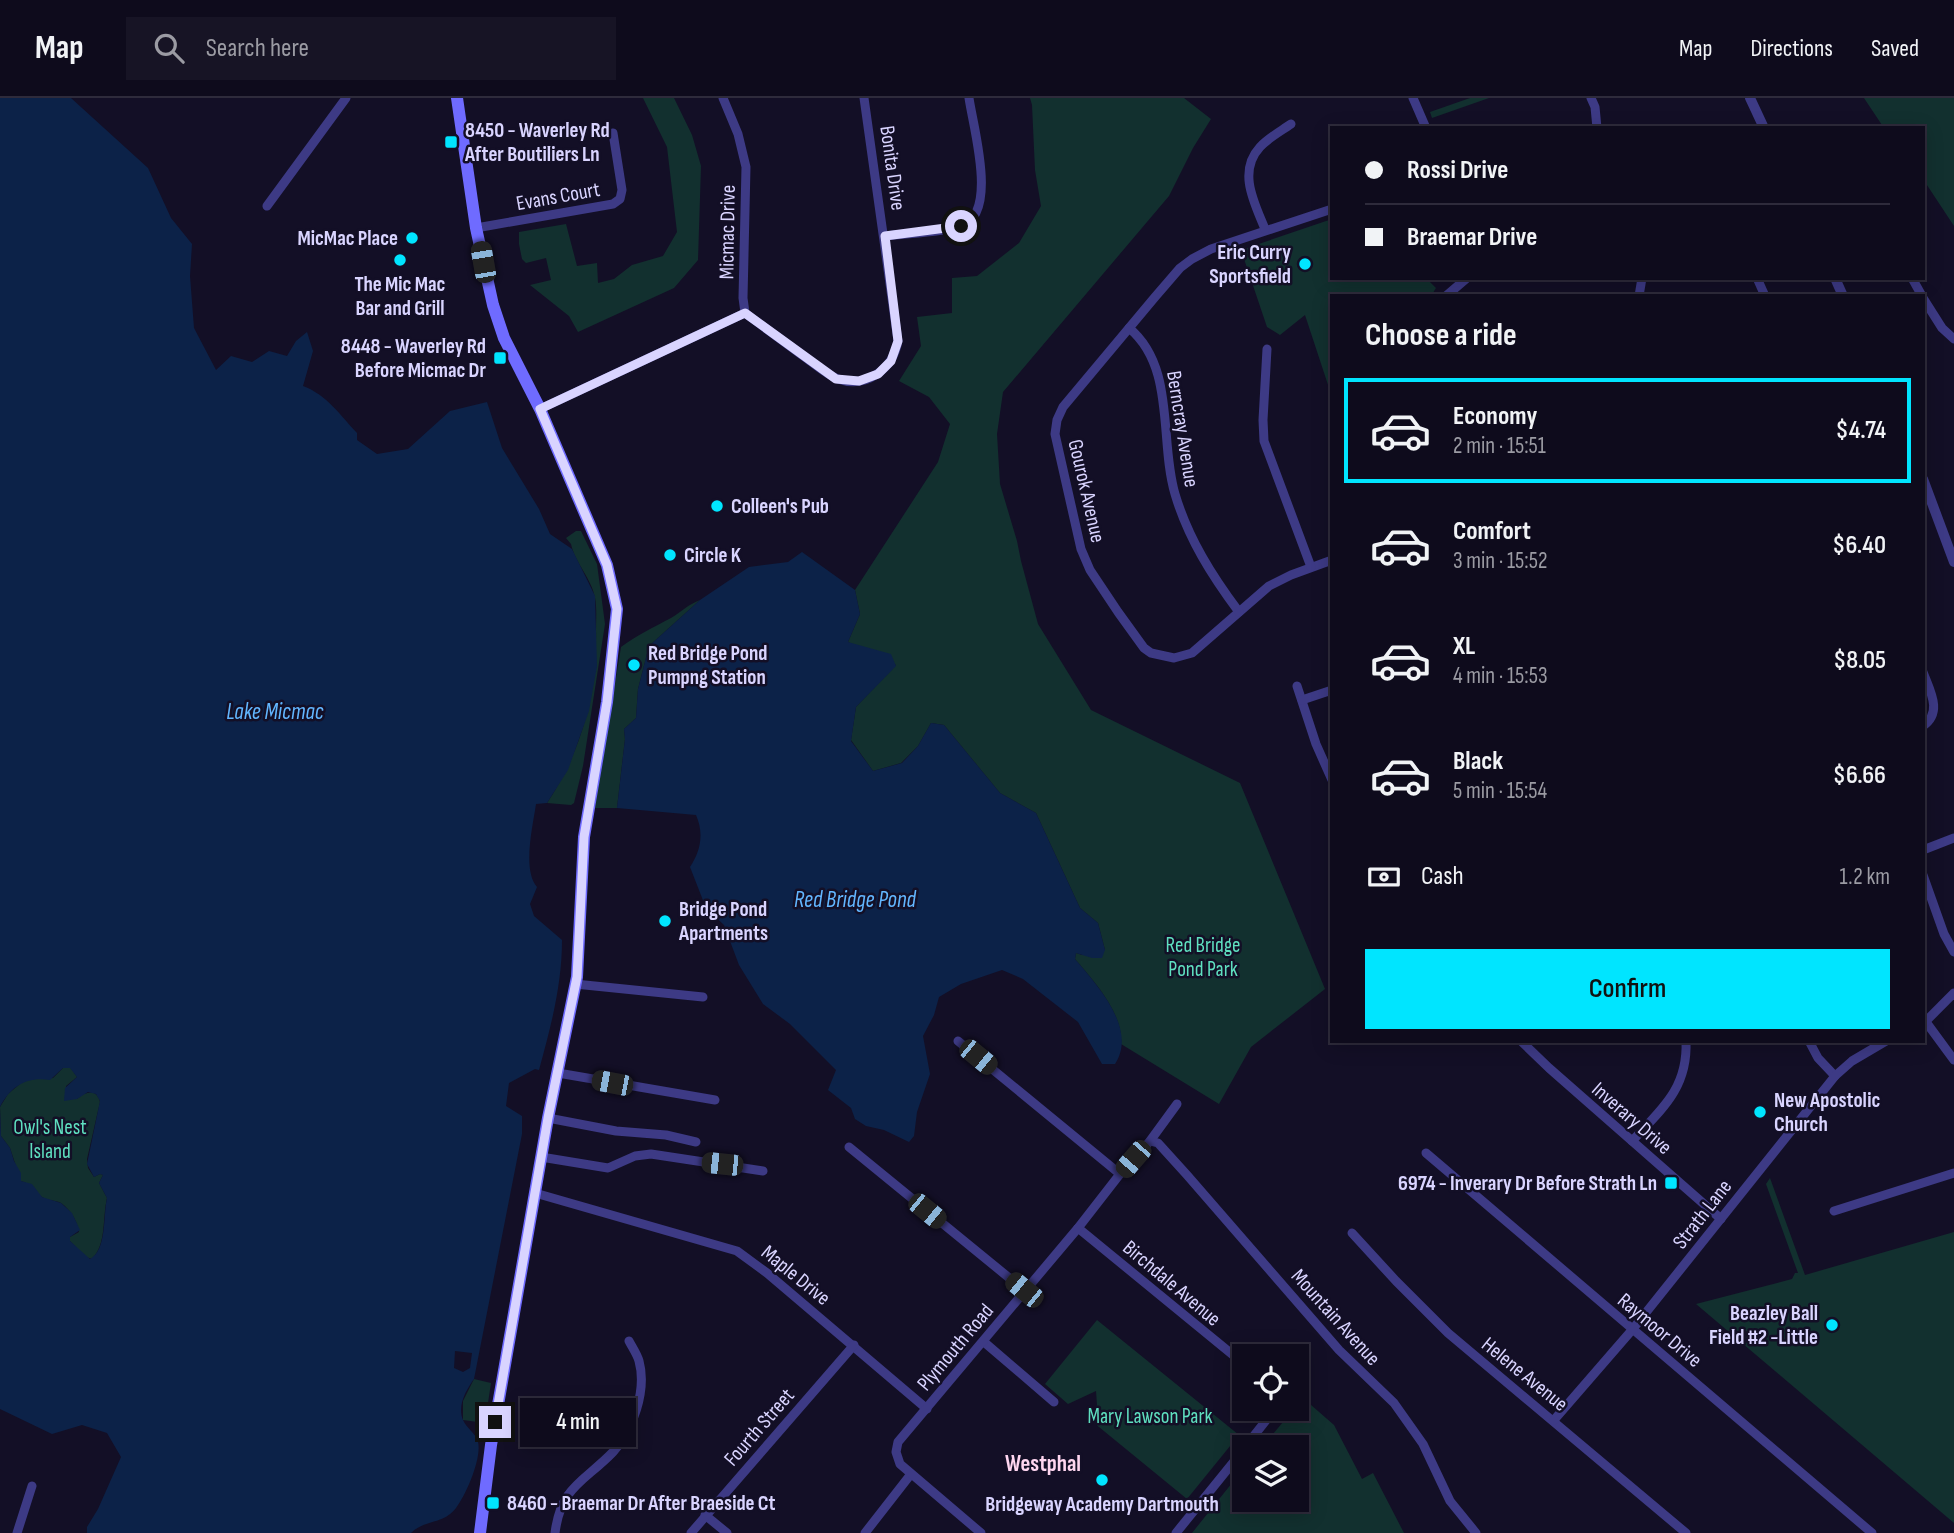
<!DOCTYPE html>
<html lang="en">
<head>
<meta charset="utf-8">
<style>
	:root { --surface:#0e0b1c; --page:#171425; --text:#f1f3f6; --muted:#9b9ba3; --line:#2e2b3b; --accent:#00e5ff }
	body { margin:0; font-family:"Sofia Sans Condensed",sans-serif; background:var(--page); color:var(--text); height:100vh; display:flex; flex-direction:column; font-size:26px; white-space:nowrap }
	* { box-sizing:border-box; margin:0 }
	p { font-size:23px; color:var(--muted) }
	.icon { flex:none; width:38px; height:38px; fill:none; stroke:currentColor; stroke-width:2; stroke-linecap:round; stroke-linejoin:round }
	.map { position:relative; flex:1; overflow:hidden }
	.side { position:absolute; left:1330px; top:196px; width:595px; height:749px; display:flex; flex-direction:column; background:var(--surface); border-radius:0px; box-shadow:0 4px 18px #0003,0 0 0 2px var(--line) }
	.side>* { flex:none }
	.banner { position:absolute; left:1330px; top:28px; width:595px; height:154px; border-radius:0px; box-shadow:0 4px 18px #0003,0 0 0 2px var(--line); display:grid; align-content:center; height:154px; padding:0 35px; background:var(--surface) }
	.fabs { position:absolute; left:1232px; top:1246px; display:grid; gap:14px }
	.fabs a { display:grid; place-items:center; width:77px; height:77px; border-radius:0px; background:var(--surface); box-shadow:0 4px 18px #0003,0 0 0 2px var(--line); font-size:35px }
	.end { position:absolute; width:32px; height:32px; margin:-16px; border:9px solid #d9d4ff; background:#111; box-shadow:0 0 0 4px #111 }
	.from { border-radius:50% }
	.bubble { position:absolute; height:49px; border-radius:0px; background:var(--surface); box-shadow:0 4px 18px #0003,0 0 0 2px var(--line); font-size:23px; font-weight:600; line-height:49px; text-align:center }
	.car { position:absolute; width:21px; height:42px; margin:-21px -10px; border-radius:9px; box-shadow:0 0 5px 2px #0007; background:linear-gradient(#222 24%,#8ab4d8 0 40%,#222 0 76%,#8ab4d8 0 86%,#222 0) }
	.banner b { display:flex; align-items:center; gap:24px; height:66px; font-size:26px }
	.banner b+b { border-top:2px solid var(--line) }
	.banner i { width:18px; height:18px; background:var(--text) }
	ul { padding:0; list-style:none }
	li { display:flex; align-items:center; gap:21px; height:105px; margin:0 14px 10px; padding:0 21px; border:4px solid transparent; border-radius:0px }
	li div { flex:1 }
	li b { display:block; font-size:26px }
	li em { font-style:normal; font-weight:600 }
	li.selected { border-color:var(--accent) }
	li>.icon { width:63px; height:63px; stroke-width:1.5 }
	h2 { padding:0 35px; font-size:32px; line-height:84px }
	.pay { display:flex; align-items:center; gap:18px; height:77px; padding:0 35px; font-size:26px }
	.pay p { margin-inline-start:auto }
	.action { display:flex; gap:14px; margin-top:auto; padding:14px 35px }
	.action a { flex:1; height:80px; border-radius:0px; background:var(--accent); color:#111; font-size:28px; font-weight:600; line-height:80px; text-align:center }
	header { display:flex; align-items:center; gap:42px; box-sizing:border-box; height:98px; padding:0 35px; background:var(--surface); border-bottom:2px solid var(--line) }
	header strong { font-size:33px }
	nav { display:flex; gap:38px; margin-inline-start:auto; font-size:24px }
	.search { width:490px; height:63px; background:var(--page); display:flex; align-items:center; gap:18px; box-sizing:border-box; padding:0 24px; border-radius:0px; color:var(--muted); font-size:26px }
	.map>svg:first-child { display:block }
	.green { fill:#12302f }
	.water { fill:#0c2248 }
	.pier { fill:#130f26 }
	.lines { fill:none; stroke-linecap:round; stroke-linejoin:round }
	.minor { stroke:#3d3a85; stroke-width:9 }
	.tertiary { stroke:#3d3a85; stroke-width:10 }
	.secondary { stroke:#6f6bff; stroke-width:12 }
	.route { stroke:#d9d4ff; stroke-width:9 }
	.poi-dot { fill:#00e5ff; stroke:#130f26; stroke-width:2.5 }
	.labels { text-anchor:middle; stroke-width:5; stroke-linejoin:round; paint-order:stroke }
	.poi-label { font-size:21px; font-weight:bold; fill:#d9d4ff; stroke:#130f26; text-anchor:start }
	.street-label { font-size:21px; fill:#d9d4ff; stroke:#130f26 }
	.park-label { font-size:21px; fill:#5fe0c0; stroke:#130f26 }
	.water-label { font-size:23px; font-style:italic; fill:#62b6ff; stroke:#130f26 }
	.neighbourhood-label { font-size:23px; font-weight:bold; fill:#ffd6f0; stroke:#130f26 }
</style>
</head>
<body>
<header>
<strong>Map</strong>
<div class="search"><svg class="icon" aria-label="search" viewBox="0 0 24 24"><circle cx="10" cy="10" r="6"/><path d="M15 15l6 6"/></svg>Search here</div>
<nav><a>Map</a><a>Directions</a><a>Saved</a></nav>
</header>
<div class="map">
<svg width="1954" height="1435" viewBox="0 0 1954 1435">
	<rect width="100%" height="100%" fill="#130f26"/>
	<!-- green -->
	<g class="green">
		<polygon points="643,0 674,0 692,37 701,68 698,162 674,190 578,234 569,218 530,187 551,182 546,160 526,165 522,161 519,146 519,134 566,126 577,168 597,165 598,185 614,181 632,167 663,158 677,134 667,49"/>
		<path d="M1030,0H1184L1211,21L1193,50L1169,98L1003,294L997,336L1000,386L1017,443L1021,463L1038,526L1091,612L1240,685L1325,891L1251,949L1219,1006L1121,946C1124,916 1093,882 1075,861L1076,855L1082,857L1105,852L1098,825L1080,810L1036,715L1000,695L944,627L931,625L918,648L901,665L873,673L851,642L856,609L896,567L848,544L860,516L855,492L938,364L950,326L929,299L899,283L921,248L917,219L952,215V180L977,178L1019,145L1041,108L1035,72L1032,7Z"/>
		<polygon points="1470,0 1489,0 1432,20 1430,14"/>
		<polygon points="1864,0 1954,0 1954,128 1923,81 1923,30 1884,30"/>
		<polygon points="1332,121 1332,180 1426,180 1436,190 1431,198 1332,198 1332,299 1305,217 1280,237 1267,229 1241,152"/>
		<path d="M576,433H581L597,466L605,526L583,668L574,705L571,707L547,705C582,652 597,596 596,532C596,522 597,510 595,500C592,481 575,465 571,446L566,440Z"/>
		<path d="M700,502L649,548L638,591L636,620L624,631L625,641L617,710H595L621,549C637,537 654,529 671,520C681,514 689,506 700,502Z"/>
		<path d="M70,969L77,979L66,988V996L77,1001C86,993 97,991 100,1004L87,1061L88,1070L94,1079L100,1076L103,1077L99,1085L107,1100C102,1121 107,1145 92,1161L86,1159L70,1143V1139L79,1134C77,1123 71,1112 61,1105C56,1102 49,1103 44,1100C33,1095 37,1088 21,1083L10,1050L1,1038L0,1009L8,996L21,985L29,981L53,980L63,970Z"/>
		<polygon points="1770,1080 1805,1177 1954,1134 1954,1425 1696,1206 1792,1181 1795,1175 1798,1175 1766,1086"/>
		<polygon points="1097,1222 1239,1337 1187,1401 1088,1320 1097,1307 1096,1293 1068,1306 1045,1286"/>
		<polygon points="474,1281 491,1285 485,1325 463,1322 463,1303"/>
		<polygon points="1303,1300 1334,1327 1362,1381 1373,1375 1404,1435 1192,1435 1244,1370 1244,1402 1297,1402 1297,1349 1262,1349 1294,1311 1297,1311"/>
	</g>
	<!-- water -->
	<g class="water">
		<path d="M0,0H71L148,70L171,120L192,146L190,178L194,230L216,272L231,258L252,264L269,253L287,258L296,243L307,234L313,253L303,288C327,297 340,317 357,335V342L377,356L408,351L450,313L487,304L502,350L539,411L550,436L572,451L595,498L597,568L589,613L568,672L547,705L536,706C533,727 522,772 537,789L530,806L534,818L562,842C562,887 551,928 539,972L535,971L509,985L506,1008L522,1018V1036L474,1281C466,1292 457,1308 463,1322C466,1330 476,1335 478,1344C482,1360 466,1397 456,1410C443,1427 425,1421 411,1435H87V1429L98,1411L121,1359L107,1335L82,1327L52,1336L0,1311V1012L1,1038L10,1050L14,1063L21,1075V1083L32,1086L42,1099L61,1105L72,1115L80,1132L70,1139V1143L90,1161C107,1152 103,1118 107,1100L99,1085L103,1077L100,1076L94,1079L87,1066L100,1003L96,996L88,994L77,1001L64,1003L65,990L77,979L70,970H63L50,982C28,978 10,988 0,1009Z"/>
		<path d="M802,454L855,492L860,516L848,544L891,556L896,568L856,609L851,643L873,673L902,665L918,648L931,625L944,627L1000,695L1036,715L1080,810L1098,825L1105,852L1102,860H1092L1076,855L1075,861C1097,887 1138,931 1115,966H1102L1078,924L1023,881L1002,872L961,886L939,899L934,917L923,938L930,976L917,1014L914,1038L909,1044L884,1032L866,1028L855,1021L851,1010L828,992L836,972L790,926L763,906L739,867L724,827L706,810L690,769C701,753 704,735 696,717L617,710L625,641L624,631L636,620L638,591L649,548L700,502L749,469L788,464Z"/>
	</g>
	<!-- pier -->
	<polygon class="pier" points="455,1253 472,1255 470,1270 463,1274 454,1270"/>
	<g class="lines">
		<!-- minor -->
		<g class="minor">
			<polyline points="1413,0 1426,30"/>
			<polyline points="1591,0 1595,9 1597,30"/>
			<polyline points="267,108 346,0"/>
			<polyline points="1332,111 1211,151 1192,161 1180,170 1155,199 1063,309 1057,322 1055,336 1081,451 1090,472 1118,514 1144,550 1151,555 1174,560 1192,555 1269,488 1291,477 1332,462"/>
			<polyline points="476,130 613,106 620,101 622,92 613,35"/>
			<path d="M1265,131C1255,106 1237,74 1260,49C1268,40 1281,33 1291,26"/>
			<path d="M885,138C908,135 940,135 961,128C999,116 973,29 969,0"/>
			<polyline points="1757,180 1765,198"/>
			<polyline points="1912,180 1922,198"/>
			<polyline points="1446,198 1467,180"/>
			<polyline points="1639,198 1642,180"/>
			<polyline points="1923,200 1942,230 1954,241"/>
			<path d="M745,215C765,230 786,245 806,260C816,267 827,277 838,281C866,291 893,271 898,243L864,0"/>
			<path d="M1129,230C1176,269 1159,342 1175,396C1188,440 1212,478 1239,514"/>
			<polyline points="1267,251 1263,322 1264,343 1311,469"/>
			<polyline points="540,311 745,215 743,200 746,69 738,36 723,0"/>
			<path d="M1923,574C1930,593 1943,614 1923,628"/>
			<polyline points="1297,588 1316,646 1332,682"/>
			<polyline points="1302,602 1332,592"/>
			<polyline points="1923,752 1954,740"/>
			<polyline points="1923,777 1944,836 1954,854"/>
			<polyline points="575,886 703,899"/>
			<polyline points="1926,924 1954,962"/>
			<polyline points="1923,926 1954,895"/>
			<polyline points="958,943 1120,1076"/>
			<polyline points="1521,943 1549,970 1721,1121"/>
			<polyline points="1809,943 1818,960 1835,978"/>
			<polyline points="558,975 715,1002"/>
			<polyline points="548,1020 616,1033 666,1037 696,1044"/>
			<polyline points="1150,1043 1158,1045 1187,1077 1339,1252 1394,1305 1423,1346 1450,1403 1476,1435"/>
			<path d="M1632,1043C1662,1011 1688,990 1686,943"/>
			<polyline points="849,1049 1024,1192"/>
			<polyline points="1426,1055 1872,1435"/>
			<polyline points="541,1059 608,1070 635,1058 651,1056 763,1073"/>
			<polyline points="535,1095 737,1153 767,1175 927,1311"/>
			<polyline points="1834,1113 1954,1075"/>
			<polyline points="1078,1130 1244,1266"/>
			<polyline points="1352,1135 1396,1183 1448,1235 1686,1435"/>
			<polyline points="984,1244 1054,1304"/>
			<polyline points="1554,1322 1632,1232 1835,978 1852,963 1886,943"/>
			<polyline points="1245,1349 1275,1311"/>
			<polyline points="705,1417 727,1435"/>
			<polyline points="17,1435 32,1388"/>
			<path d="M555,1435C561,1388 584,1384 613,1354C633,1333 647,1292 639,1263C637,1256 632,1249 629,1243"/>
			<polyline points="691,1435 854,1247"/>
			<polyline points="865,1435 911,1376"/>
			<polyline points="981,1435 900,1366 896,1354 898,1344 1078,1130 1120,1076 1150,1043 1177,1006"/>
			<polyline points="1176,1435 1244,1351"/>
		</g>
		<!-- tertiary -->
		<g class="tertiary">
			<polyline points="1750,0 1764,30"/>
			<polyline points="1835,180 1843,198"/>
			<polyline points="1923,381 1954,464"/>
		</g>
		<!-- secondary -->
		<polyline class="secondary" points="457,0 476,130 493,207 504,240 540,311 607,467 617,511 607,604 584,739 577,879 548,1020 491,1347 480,1435"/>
	</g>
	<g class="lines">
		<!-- route -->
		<polyline class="route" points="495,1324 548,1020 577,879 584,739 607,604 617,511 607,467 540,311 745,215 836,281 859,283 878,276 891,263 898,243 885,138 961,128"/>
	</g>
	<!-- markers -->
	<g class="poi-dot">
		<rect x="444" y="37" width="14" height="14" rx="3.5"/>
		<circle cx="412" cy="140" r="7"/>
		<circle cx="400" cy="162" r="7"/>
		<circle cx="1305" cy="166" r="7"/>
		<rect x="493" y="253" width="14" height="14" rx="3.5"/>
		<circle cx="717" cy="408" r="7"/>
		<circle cx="670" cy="457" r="7"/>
		<circle cx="634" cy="567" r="7"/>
		<circle cx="665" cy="823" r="7"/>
		<circle cx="1760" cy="1014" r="7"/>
		<rect x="1664" y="1078" width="14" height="14" rx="3.5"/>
		<circle cx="1832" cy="1227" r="7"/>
		<circle cx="1102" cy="1382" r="7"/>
		<rect x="486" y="1398" width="14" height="14" rx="3.5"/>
	</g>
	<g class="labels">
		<!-- poi labels -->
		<g class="poi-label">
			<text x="465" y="39">8450 - Waverley Rd<tspan x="465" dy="24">After Boutiliers Ln</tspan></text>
			<text x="398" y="147" text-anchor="end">MicMac Place</text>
			<text x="1291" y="161" text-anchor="end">Eric Curry<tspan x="1291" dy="24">Sportsfield</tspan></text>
			<text x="400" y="193" text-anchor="middle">The Mic Mac<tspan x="400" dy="24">Bar and Grill</tspan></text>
			<text x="486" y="255" text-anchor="end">8448 - Waverley Rd<tspan x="486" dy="24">Before Micmac Dr</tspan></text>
			<text x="731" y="415">Colleen's Pub</text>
			<text x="684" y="464">Circle K</text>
			<text x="648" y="562">Red Bridge Pond<tspan x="648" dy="24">Pumpng Station</tspan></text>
			<text x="679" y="818">Bridge Pond<tspan x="679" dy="24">Apartments</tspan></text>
			<text x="1774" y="1009">New Apostolic<tspan x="1774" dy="24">Church</tspan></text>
			<text x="1657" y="1092" text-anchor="end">6974 - Inverary Dr Before Strath Ln</text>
			<text x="1818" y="1222" text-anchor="end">Beazley Ball<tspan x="1818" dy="24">Field #2 -Little</tspan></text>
			<text x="507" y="1412">8460 - Braemar Dr After Braeside Ct</text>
			<text x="1102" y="1413" text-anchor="middle">Bridgeway Academy Dartmouth</text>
		</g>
		<!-- street labels -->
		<g class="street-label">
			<text transform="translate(893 70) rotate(82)" y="7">Bonita Drive</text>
			<text transform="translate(558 98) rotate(-10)" y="7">Evans Court</text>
			<text transform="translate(727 134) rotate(-89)" y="7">Micmac Drive</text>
			<text transform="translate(1183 331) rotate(81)" y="7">Berncray Avenue</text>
			<text transform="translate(1087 393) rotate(77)" y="7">Gourok Avenue</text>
			<text transform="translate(1632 1020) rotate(41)" y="7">Inverary Drive</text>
			<text transform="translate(1702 1116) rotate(-52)" y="7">Strath Lane</text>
			<text transform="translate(796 1177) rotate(39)" y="7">Maple Drive</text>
			<text transform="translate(1172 1185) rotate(40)" y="7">Birchdale Avenue</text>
			<text transform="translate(1336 1219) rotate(48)" y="7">Mountain Avenue</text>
			<text transform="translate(1660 1232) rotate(40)" y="7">Raymoor Drive</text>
			<text transform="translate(955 1249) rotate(-50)" y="7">Plymouth Road</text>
			<text transform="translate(1525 1276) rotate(39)" y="7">Helene Avenue</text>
			<text transform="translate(759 1329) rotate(-49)" y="7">Fourth Street</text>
		</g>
		<!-- park labels -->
		<g class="park-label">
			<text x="1203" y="854">Red Bridge<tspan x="1203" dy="24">Pond Park</tspan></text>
			<text x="50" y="1036">Owl's Nest<tspan x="50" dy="24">Island</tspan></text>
			<text x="1150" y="1325">Mary Lawson Park</text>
		</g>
		<!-- water labels -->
		<g class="water-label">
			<text x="275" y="621">Lake Micmac</text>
			<text x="855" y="809">Red Bridge Pond</text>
		</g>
		<!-- neighbourhood labels -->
		<g class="neighbourhood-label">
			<text x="1043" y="1373">Westphal</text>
		</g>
	</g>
</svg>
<div class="fabs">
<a><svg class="icon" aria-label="locate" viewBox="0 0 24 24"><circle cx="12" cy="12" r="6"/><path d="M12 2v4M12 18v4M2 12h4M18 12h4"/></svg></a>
<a><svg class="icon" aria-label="layers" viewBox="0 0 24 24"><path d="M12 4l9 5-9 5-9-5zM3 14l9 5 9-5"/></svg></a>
</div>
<i class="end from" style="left:961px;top:128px"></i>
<i class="end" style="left:495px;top:1324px"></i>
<div class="bubble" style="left:520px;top:1300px;width:116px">4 min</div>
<i class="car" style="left:483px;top:164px;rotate:350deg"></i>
<i class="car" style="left:978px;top:959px;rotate:129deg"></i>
<i class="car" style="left:612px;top:985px;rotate:281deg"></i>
<i class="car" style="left:1133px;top:1061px;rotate:221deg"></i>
<i class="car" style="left:722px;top:1066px;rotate:276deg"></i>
<i class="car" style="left:927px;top:1113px;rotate:129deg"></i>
<i class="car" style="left:1024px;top:1192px;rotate:309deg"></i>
<div class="banner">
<b><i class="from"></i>Rossi Drive</b>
<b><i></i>Braemar Drive</b>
</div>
<section class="side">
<h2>Choose a ride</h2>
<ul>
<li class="selected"><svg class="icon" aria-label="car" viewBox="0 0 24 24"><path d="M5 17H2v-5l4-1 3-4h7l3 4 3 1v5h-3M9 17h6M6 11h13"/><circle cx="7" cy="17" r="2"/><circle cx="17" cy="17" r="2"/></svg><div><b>Economy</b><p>2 min · 15:51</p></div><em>$4.74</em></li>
<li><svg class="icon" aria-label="car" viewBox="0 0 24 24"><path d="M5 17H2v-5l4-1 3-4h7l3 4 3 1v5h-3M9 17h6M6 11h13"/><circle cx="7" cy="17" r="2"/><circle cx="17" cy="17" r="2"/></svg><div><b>Comfort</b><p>3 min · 15:52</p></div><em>$6.40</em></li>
<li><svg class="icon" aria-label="car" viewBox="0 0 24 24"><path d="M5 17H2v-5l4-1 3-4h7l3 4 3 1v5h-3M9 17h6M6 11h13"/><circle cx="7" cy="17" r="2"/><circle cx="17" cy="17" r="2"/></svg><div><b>XL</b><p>4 min · 15:53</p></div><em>$8.05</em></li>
<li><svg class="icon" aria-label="car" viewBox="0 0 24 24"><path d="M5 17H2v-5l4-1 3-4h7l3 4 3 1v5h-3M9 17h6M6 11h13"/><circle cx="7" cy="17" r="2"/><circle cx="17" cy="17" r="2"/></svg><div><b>Black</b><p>5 min · 15:54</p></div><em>$6.66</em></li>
</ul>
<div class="pay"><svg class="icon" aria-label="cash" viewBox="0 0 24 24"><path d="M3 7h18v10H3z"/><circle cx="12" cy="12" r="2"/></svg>Cash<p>1.2 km</p></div>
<div class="action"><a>Confirm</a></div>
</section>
</div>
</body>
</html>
